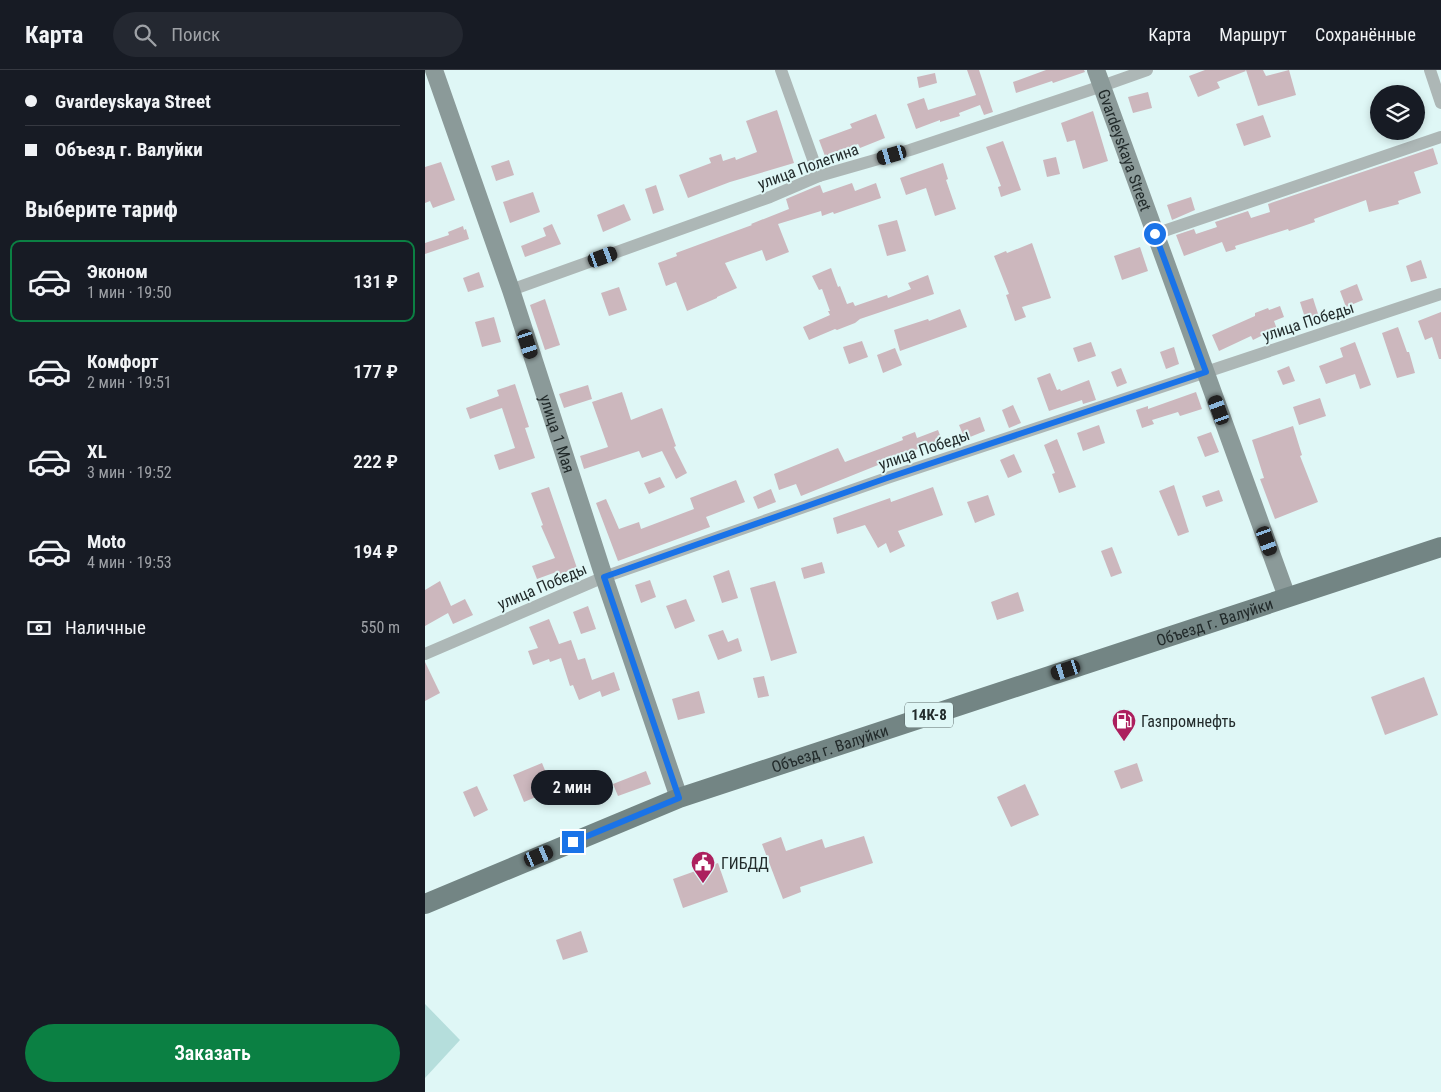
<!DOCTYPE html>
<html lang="ru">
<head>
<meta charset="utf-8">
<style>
	:root { --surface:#171b24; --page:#242831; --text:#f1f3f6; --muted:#9ea1a6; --line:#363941; --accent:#0b8043 }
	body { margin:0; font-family:"Roboto Condensed",sans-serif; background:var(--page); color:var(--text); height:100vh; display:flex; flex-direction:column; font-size:19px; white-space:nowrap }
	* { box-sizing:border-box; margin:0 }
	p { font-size:16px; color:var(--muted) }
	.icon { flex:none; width:28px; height:28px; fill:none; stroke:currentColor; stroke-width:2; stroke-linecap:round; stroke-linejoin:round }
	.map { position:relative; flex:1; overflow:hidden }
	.side { display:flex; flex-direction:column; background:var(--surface); width:425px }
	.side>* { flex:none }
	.top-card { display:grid; align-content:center; height:110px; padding:0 25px; background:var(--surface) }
	.fabs { position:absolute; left:945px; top:15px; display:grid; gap:10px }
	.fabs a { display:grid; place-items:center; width:55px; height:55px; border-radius:50%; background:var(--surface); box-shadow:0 2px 8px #0003; font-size:25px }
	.end { position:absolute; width:22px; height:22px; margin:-11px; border:6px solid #1a73e8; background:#fff; box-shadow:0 0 0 2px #fff }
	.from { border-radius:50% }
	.bubble { position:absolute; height:35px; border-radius:18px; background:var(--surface); box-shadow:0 2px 8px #0003; font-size:16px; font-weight:600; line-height:35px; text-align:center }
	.car { position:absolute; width:15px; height:30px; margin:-15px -8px; border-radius:6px; box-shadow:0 0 4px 1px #0007; background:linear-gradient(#222 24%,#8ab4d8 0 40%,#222 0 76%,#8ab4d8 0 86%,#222 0) }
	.top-card b { display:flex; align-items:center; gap:18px; height:48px; font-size:19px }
	.top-card b+b { border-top:1px solid var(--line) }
	.top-card i { width:12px; height:12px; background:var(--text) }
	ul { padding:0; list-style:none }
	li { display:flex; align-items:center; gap:15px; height:82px; margin:0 10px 8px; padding:0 15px; border:2px solid transparent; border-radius:10px }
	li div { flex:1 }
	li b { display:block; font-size:19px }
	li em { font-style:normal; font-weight:600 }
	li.on { border-color:var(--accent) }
	li>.icon { width:45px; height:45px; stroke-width:1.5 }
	h2 { padding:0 25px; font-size:22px; line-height:60px }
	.pay { display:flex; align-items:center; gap:12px; height:55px; padding:0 25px; font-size:19px }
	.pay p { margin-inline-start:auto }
	.cta { display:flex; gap:10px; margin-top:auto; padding:10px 25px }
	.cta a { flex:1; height:58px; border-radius:30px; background:var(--accent); color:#fff; font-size:20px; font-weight:600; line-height:58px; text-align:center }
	header { display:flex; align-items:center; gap:30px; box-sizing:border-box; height:70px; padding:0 25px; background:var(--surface); border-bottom:1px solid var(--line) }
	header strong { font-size:24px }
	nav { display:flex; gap:28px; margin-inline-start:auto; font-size:18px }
	.search { width:350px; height:45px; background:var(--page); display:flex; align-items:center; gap:12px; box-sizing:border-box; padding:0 18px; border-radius:28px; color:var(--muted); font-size:19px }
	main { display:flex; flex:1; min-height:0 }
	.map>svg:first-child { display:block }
	.green { fill:#b5dedc }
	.building { fill:#ccb7bd }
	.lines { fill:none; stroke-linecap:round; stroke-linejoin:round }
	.street { stroke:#adb7b6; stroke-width:12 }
	.secondary { stroke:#8b9a99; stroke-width:18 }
	.primary { stroke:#738584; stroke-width:20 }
	.route { stroke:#1a73e8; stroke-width:6 }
	.labels { text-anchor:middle; stroke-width:4; stroke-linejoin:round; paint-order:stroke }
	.shield { fill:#dff7f6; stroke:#5b6868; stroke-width:1 }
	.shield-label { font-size:15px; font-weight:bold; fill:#222b2b }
	.street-label { font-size:16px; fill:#222b2b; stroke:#dff7f6 }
	.poi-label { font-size:16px; fill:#222b2b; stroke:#dff7f6; text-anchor:start }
</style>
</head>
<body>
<header>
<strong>Карта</strong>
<div class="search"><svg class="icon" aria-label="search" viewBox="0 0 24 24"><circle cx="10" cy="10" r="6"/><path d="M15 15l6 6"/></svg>Поиск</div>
<nav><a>Карта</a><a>Маршрут</a><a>Сохранённые</a></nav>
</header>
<main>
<section class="side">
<div class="top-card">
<b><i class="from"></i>Gvardeyskaya Street</b>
<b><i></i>Объезд г. Валуйки</b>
</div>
<h2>Выберите тариф</h2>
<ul>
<li class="on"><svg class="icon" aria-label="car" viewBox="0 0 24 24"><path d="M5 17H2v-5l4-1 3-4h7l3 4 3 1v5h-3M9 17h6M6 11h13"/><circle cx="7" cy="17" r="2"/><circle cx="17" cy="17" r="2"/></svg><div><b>Эконом</b><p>1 мин · 19:50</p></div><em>131 ₽</em></li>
<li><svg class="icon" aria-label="car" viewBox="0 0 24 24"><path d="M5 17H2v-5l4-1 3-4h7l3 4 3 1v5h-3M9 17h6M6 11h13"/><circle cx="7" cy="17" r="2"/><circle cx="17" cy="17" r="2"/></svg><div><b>Комфорт</b><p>2 мин · 19:51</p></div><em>177 ₽</em></li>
<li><svg class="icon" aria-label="car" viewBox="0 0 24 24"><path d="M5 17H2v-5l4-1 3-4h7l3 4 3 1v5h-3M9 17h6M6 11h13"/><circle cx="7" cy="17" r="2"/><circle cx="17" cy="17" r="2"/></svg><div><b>XL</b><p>3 мин · 19:52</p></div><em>222 ₽</em></li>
<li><svg class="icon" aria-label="car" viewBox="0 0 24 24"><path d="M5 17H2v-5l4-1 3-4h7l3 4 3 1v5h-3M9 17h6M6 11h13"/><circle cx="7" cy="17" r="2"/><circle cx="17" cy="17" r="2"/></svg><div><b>Moto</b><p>4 мин · 19:53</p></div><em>194 ₽</em></li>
</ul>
<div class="pay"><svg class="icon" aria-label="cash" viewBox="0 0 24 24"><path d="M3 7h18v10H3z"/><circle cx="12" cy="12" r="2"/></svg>Наличные<p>550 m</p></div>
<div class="cta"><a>Заказать</a></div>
</section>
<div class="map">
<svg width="1016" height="1022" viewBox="0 0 1016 1022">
	<rect width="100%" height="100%" fill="#dff7f6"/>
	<!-- green -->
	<polygon class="green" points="0,934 35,970 0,1008"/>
	<!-- building -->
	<g class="building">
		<polygon points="542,0 554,0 568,42 559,45 555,35 534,43 535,46 515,52 515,50 491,59 482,34 499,28 503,40 551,25"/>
		<polygon points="621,0 659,0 660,2 628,13 627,11 591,23 588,12"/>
		<polygon points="780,0 820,0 821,1 792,12 795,18 773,27 764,6"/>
		<polygon points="821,0 838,0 841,6 864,0 871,25 833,36"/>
		<polygon points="510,3 512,13 494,18 492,7"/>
		<polygon points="723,22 727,38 708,43 703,27"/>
		<polygon points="352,40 369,93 305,112 263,128 254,105 286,93 284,88 296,84 298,91 310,87 311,90 332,82 321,51"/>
		<polygon points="668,41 683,91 658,99 650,70 642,72 636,53"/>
		<polygon points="451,44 460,68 435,78 433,74 400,86 394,70 427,58 425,54"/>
		<polygon points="838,45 846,67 819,76 811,54"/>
		<polygon points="578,71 596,120 576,127 573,117 576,116 561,77"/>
		<polygon points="1008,78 1013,94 989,102 996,123 973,131 974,134 944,142 941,130 889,149 890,152 864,161 863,159 838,167 810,176 811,179 801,182 797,172 759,186 751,165 769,159 771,164 792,157 790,152 823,141 826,148 845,142 843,134"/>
		<polygon points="631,87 635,104 622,107 618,90"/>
		<polygon points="84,90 89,105 71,111 66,96"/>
		<polygon points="16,92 30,130 8,138 5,131 0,133 0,97"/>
		<polygon points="518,93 523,109 521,110 531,139 510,146 501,118 481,125 475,108"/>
		<polygon points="427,113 430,121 451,113 456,128 409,144 408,142 397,146 396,141 353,154 364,182 341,191 337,180 300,193 312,218 292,227 292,228 262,241 251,212 241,216 233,193 252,186 251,183 327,155 326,154 364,139 361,129 392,116 395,115 398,123"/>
		<polygon points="231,115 239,140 228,144 220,119"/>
		<polygon points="108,122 115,142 85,153 78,132"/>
		<polygon points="766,127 770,140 747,150 742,135"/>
		<polygon points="199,134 206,150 178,162 172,145"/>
		<polygon points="472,150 481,181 462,186 453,155"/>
		<polygon points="127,154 136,174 100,187 96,176 121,166 118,158"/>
		<polygon points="38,156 39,160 41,159 44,169 0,184 0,173 24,165 23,162"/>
		<polygon points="607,173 626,228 597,237 601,247 590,251 581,225 584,224 569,186 581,181 582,183"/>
		<polygon points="715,177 723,201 697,210 689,186"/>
		<polygon points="996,190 1002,208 986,212 981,196"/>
		<polygon points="406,198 413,217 415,216 422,234 428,232 430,236 462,225 463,228 486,219 483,213 503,205 509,224 435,249 430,253 412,260 410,259 384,270 378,257 405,245 403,241 405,241 397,219 394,220 387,206"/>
		<polygon points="54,202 59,217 43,222 38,208"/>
		<polygon points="932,214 938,230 921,237 915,221"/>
		<polygon points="194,217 202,240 184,246 176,223"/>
		<polygon points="888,228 894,247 881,251 875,232"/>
		<polygon points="120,229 135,275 120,280 105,235"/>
		<polygon points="855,236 859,247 849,251 853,262 840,268 838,265 828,270 826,266 794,281 787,265 830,246 830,243 843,238 844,240"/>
		<polygon points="535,239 542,257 475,281 469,260 503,249 504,251"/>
		<polygon points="1016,242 1016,289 1014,289 1007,267 1000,270 993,251"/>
		<polygon points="69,247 76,272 57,277 50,252"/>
		<polygon points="973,257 982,282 984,282 990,303 972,308 957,263"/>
		<polygon points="437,271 443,287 424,294 418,277"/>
		<polygon points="666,272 671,286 653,292 648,278"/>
		<polygon points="930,272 946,315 935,319 930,304 901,314 894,296 918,287 915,278"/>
		<polygon points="749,277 754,294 741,299 735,282"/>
		<polygon points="470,278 477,295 458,303 452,285"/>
		<polygon points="864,296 870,311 858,315 852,301"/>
		<polygon points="696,298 702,313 692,317 686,302"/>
		<polygon points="625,303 632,320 635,319 636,321 664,310 671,330 658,334 657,330 624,341 612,308"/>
		<polygon points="90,314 104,357 100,358 110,388 74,400 69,385 90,378 77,338 45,349 41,338 74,326 72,320"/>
		<polygon points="163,315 167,329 139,338 134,324"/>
		<polygon points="197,322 206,350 237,338 251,376 249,377 262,403 251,409 237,381 217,388 214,381 159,399 155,386 183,377 167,332"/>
		<polygon points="771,322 777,339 755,346 753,342 727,350 729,354 717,358 711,340 723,336 723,339"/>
		<polygon points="895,328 901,346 874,355 868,337"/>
		<polygon points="588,335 596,353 584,358 577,340"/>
		<polygon points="555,347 560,361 540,369 534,355"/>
		<polygon points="674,355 680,373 658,381 652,363"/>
		<polygon points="868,356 877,385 875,386 893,432 850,449 835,409 839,408 827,370"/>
		<polygon points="513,360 519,376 502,382 500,376 478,385 479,388 464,394 463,391 376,426 371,414 354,420 349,404 413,378 420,392 478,370 477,367 490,362 492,368"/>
		<polygon points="786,362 794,382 780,387 772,367"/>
		<polygon points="632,369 651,417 634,423 627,404 630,403 619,375"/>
		<polygon points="589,384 597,402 583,408 575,390"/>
		<polygon points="235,407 240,417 224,424 219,413"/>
		<polygon points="311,410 320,432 281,447 285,457 193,491 171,433 181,429 194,459 214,452 216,459 269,439 265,428"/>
		<polygon points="749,415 764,462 753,466 734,421"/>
		<polygon points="124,417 152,498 135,504 134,501 112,509 107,496 130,488 116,456 118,455 106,423"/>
		<polygon points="508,417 518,445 473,461 480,476 465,483 461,473 453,478 440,455 412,464 408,448 465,428 466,432"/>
		<polygon points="346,419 351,432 333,439 328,427"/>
		<polygon points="794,420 798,431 781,437 777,426"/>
		<polygon points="563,425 570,445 550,453 542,432"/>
		<polygon points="687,477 697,503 686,507 676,481"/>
		<polygon points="397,492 400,503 379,509 376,498"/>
		<polygon points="304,500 313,528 297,533 288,506"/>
		<polygon points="225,510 231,527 216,533 210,515"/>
		<polygon points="15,511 26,536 40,529 48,545 28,554 23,543 0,556 0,520"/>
		<polygon points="350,511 372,583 346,591 325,518"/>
		<polygon points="593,522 599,541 572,550 566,532"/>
		<polygon points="261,529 270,551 250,559 241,536"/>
		<polygon points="163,536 171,559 156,564 148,542"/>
		<polygon points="124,549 134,574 146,570 153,590 160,588 167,610 189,602 195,620 177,627 175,621 154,630 148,615 145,616 136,588 125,592 124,589 108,595 103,581 113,578 104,557"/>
		<polygon points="298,560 303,572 313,568 317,581 293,590 283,565"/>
		<polygon points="0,592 15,623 0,631"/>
		<polygon points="339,606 344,626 333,628 328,608"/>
		<polygon points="999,607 1013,645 960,665 946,627"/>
		<polygon points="274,621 280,643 253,650 247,629"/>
		<polygon points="117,693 128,720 99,732 88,705"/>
		<polygon points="712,693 718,711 696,719 689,701"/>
		<polygon points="221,701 226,714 193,726 188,714"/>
		<polygon points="600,714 614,745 586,757 572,727"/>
		<polygon points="52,716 63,740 49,747 38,722"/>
		<polygon points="439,766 448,793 375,817 376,822 358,829 337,774 356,767 361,781 397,769 400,778"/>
		<polygon points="293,793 303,822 258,838 248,809"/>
		<polygon points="156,861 163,882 138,890 131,870"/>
	</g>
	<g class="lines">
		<!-- street -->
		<g class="street">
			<polyline points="356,0 394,106"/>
			<polyline points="1005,0 1016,33"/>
			<polyline points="730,164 1016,67"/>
			<polyline points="86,220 345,127 394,106 485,80 677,16 722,0"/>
			<polyline points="0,584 179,507 462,408 1016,224"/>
		</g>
		<!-- secondary -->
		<g class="secondary">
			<path id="s1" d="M9,0L86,220L179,507L254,728"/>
			<path id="s2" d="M671,0L862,527"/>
		</g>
		<!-- primary -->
		<path class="primary" id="s3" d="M0,834L254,728L1016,477"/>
	</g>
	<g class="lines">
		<!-- route -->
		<polyline class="route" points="148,772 254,728 179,507 462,408 781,302 730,164"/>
	</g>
	<!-- icons -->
	<defs>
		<symbol id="fuel-pin" viewBox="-11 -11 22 30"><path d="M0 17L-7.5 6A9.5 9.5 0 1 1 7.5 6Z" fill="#ac205e" stroke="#dff7f6"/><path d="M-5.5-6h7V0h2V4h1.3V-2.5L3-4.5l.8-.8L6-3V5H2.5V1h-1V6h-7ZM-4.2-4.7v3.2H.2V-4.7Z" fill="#fff"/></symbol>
		<symbol id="civic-pin" viewBox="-11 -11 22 30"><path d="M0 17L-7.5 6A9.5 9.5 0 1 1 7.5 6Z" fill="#ac205e" stroke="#dff7f6"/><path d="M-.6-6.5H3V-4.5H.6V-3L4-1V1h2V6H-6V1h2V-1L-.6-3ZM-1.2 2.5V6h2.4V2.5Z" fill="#fff"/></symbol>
	</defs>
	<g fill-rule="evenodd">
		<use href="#fuel-pin" x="685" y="637" width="28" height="38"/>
		<use href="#civic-pin" x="264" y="779" width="28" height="38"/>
	</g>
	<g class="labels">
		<!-- shield labels -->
		<rect class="shield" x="480" y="632.5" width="48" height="25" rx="4"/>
		<g class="shield-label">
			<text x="504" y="650">14К-8</text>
		</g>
		<!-- street labels -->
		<g class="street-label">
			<text dy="6" stroke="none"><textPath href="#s2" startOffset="85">Gvardeyskaya Street</textPath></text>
			<text transform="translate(383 96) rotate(-20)" y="6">улица Полегина</text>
			<text transform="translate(883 251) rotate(-18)" y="6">улица Победы</text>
			<text dy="6" stroke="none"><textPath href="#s1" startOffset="384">улица 1 Мая</textPath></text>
			<text transform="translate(499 379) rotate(-19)" y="6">улица Победы</text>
			<text transform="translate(117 516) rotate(-23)" y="6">улица Победы</text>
			<text dy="6" stroke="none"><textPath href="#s3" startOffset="839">Объезд г. Валуйки</textPath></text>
			<text dy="6" stroke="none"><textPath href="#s3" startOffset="434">Объезд г. Валуйки</textPath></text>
		</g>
		<!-- poi labels -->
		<g class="poi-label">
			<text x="716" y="657">Газпромнефть</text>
			<text x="296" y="799">ГИБДД</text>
		</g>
	</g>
</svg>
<div class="fabs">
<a><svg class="icon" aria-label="layers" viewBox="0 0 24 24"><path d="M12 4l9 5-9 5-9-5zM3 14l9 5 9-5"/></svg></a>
</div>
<i class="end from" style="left:730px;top:164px"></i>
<i class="end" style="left:148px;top:772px"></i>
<div class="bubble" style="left:106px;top:700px;width:82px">2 мин</div>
<i class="car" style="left:467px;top:85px;rotate:254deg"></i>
<i class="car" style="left:178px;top:187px;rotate:70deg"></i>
<i class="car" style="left:103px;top:274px;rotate:162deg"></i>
<i class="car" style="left:794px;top:340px;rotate:340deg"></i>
<i class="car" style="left:842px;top:471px;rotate:160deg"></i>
<i class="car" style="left:641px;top:600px;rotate:252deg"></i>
<i class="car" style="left:114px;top:786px;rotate:67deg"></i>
</div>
</main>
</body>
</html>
